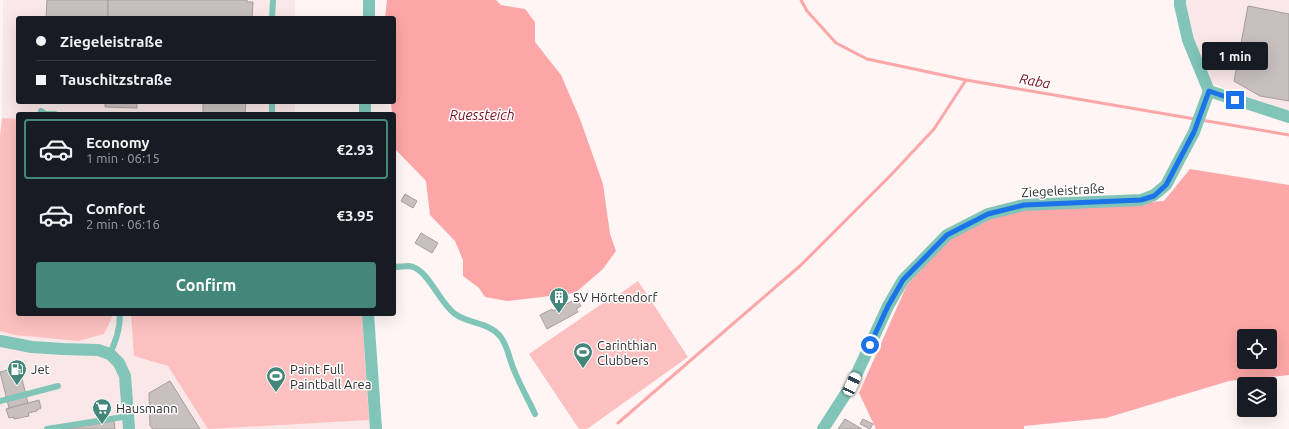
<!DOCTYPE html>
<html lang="en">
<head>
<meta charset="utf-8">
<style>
	:root { --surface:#171b24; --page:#20242c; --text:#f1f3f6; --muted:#9ea1a6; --line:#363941; --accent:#43877b }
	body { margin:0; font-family:Ubuntu,sans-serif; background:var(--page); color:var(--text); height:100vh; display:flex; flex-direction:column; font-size:15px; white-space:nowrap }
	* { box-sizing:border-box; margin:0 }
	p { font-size:13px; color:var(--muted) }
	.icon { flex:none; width:22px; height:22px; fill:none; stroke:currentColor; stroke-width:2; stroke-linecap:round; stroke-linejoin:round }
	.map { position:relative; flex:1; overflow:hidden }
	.sheet { position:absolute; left:16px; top:112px; width:380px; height:204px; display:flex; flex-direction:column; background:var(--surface); border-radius:4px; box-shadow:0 4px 16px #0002 }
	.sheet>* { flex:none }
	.banner { position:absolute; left:16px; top:16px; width:380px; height:88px; border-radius:4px; box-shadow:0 4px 16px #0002; display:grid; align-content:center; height:88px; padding:0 20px; background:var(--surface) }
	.controls { position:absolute; left:1237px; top:329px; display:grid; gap:8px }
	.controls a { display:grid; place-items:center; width:40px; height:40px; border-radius:4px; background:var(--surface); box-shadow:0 4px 16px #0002; font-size:20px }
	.end { position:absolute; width:18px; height:18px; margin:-9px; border:5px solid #1a73e8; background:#fff; box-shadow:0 0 0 2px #fff }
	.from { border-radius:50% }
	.bubble { position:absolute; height:28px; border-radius:4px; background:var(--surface); box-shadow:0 4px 16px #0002; font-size:13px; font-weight:600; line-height:28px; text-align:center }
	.car { position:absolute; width:12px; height:24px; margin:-12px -6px; border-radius:5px; box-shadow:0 0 3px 1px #0007; background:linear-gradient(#fff 24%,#345 0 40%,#fff 0 76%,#345 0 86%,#fff 0) }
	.banner b { display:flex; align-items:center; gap:14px; height:38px; font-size:15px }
	.banner b+b { border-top:1px solid var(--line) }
	.banner i { width:10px; height:10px; background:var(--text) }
	ul { padding:7px 0 0; list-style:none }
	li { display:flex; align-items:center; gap:12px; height:60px; margin:0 8px 6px; padding:0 12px; border:2px solid transparent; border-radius:4px }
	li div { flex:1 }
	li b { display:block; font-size:15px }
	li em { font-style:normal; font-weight:600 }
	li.current { border-color:var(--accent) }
	li>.icon { width:36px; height:36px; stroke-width:1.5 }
	.button { display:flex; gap:8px; margin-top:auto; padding:8px 20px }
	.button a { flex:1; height:46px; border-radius:4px; background:var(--accent); color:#fff; font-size:16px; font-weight:600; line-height:46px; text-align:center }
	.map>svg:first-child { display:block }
	.built { fill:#fae7e7 }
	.green { fill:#fdc0c0 }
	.forest { fill:#fda7a8; fill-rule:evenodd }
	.water { fill:#fda6a7 }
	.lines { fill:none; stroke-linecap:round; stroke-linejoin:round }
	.stream { stroke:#fda6a7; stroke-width:3 }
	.building { fill:#c8bfbf; stroke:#a69d9d }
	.lane { stroke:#80c5b8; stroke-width:6 }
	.street { stroke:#80c5b8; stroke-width:12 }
	.route { stroke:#1a73e8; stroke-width:5 }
	.labels { text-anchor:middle; stroke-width:3; stroke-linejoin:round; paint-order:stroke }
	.street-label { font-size:13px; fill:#2f2c2c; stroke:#fff }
	.poi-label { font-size:13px; fill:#2f2c2c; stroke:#fff; text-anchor:start }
	.water-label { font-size:14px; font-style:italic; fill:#761222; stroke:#fff }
</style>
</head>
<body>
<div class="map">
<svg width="1289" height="429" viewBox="0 0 1289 429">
	<rect width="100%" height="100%" fill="#fff5f5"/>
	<!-- built -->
	<g class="built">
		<polygon points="3,0 295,0 295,18 18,18 18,102 295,102 295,114 18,114 18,314 365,314 373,429 0,429 0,140 2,118"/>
		<polygon points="1186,0 1289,0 1289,112 1211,83 1192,37 1185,6"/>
	</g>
	<!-- green -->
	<g class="green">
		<polygon points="2,118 18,119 18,314 112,314 112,317 104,334 78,341 15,335 0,331 0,136"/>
		<polygon points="638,281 688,357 587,429 579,429 529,354 606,301 608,302"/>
		<polygon points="131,314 362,314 369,420 208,429 168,366 134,356"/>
	</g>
	<!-- forest -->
	<path class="forest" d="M1190,169L1289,185V375L1229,381L1106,418L1024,426V429H876L859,393L907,285L951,238L985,220L1013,210L1164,201ZM1244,336H1270V362H1244Z"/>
	<!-- water -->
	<polygon class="water" points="387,0 496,0 501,5 525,9 535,22 535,42 561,75 580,119 603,184 610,234 616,251 603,269 575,293 507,301 485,297 479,288 463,276 463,260 455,241 430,215 426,181 394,148 394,114 392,114 391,102 394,102 394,18 385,18"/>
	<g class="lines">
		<!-- stream -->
		<g class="stream">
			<polyline points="801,0 807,11 836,43 867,59 966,80 1195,119"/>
			<polyline points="1201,120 1289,135"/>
			<polyline points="618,423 801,265 890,176 934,129 966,80"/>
		</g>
	</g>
	<!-- building -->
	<g class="building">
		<polygon points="47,0 108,0 108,18 46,18"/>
		<polygon points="108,0 247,0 247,2 253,2 252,18 108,18"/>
		<polygon points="1248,6 1289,14 1289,101 1260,96 1234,81"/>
		<polygon points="105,102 137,102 137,108 105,107"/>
		<polygon points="203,102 246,102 245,114 203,114"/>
		<polygon points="405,194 417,201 413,208 401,201"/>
		<polygon points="421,233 438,243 432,253 415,243"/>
		<polygon points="576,299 581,306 576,309 578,312 547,329 540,315 552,309 553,311"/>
		<polygon points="19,367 28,403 9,408 0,372"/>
		<polygon points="170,381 200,429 153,429 150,426 149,393"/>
		<polygon points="39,400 41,408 37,410 37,411 28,413 29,416 14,419 14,417 9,418 6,409"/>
		<polygon points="845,419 862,429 838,429"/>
		<polygon points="863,419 873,424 870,429 860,424"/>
		<polygon points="114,421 115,429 66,429"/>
	</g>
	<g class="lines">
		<!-- lane -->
		<g class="lane">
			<polyline points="272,18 273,0"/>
			<polyline points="41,111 45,114 55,114"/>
			<polyline points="272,114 272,102"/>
			<path d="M394,267C399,267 404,266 409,266C428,268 439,303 455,314C469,324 488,322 500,336C508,346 509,359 514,370C520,385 528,399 535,414"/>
			<path d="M110,354C116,340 120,329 120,314"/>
			<polyline points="0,401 58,386"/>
			<polyline points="47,429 129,416"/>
		</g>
		<!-- street -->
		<g class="street">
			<polyline points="369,18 369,0"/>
			<polyline points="1209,91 1289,117"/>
			<polyline points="365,102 365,114"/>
			<polyline points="368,314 376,429"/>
			<polyline points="0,341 32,347 63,349 98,350 110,354 119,363 125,376 129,429"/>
			<polyline points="823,429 852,384 888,306 903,280 947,235 988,214 1024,205 1141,200 1154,195 1166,185 1194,132 1209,91 1188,40 1180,5 1180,0"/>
		</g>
	</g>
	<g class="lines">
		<!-- route -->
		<polyline class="route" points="870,345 888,306 903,280 947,235 988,214 1024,205 1141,200 1154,196 1166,185 1194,132 1209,91 1235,100"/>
	</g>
	<!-- icons -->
	<defs>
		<symbol id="building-pin" viewBox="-11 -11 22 30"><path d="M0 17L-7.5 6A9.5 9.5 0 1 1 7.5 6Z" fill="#43877b" stroke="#fff"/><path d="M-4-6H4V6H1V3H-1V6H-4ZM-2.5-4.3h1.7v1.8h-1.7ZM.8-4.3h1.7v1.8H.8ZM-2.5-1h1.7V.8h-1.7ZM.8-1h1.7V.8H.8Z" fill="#fff"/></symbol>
		<symbol id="stadium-pin" viewBox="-11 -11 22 30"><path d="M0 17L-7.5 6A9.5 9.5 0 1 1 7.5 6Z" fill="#43877b" stroke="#fff"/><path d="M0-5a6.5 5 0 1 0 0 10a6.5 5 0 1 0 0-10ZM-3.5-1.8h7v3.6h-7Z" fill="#fff"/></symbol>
		<symbol id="fuel-pin" viewBox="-11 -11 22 30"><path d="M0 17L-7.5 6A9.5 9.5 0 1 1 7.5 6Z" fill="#43877b" stroke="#fff"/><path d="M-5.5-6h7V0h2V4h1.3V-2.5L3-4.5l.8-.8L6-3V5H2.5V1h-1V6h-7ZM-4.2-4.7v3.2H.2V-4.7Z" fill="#fff"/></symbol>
		<symbol id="supermarket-pin" viewBox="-11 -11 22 30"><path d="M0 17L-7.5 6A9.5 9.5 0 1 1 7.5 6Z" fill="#43877b" stroke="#fff"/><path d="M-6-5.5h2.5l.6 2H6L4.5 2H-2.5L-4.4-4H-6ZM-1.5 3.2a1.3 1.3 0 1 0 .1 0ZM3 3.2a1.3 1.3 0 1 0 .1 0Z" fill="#fff"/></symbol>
	</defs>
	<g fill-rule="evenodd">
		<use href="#building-pin" x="548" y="286" width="22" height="30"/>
		<use href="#stadium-pin" x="572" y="341" width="22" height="30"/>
		<use href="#fuel-pin" x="6" y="358" width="22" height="30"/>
		<use href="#stadium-pin" x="265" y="365" width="22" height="30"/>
		<use href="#supermarket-pin" x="91" y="397" width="22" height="30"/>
	</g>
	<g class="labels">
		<!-- street labels -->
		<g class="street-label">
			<text transform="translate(1063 190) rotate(-3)" y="5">Ziegeleistraße</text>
		</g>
		<!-- poi labels -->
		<g class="poi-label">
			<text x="573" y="302">SV Hörtendorf</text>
			<text x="597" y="350">Carinthian<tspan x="597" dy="15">Clubbers</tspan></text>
			<text x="31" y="374">Jet</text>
			<text x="290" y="374">Paint Full<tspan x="290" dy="15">Paintball Area</tspan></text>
			<text x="116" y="413">Hausmann</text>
		</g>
		<!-- water labels -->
		<g class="water-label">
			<text transform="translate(1035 81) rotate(10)" y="5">Raba</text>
			<text x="482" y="120">Ruessteich</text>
		</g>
	</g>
</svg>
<div class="controls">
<a><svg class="icon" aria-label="locate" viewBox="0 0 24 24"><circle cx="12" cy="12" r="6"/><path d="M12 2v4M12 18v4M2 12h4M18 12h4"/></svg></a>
<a><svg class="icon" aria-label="layers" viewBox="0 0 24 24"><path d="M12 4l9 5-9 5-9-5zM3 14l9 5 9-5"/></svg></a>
</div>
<i class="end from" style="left:870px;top:345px"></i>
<i class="end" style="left:1235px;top:100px"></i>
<div class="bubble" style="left:1202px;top:42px;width:66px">1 min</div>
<i class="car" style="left:852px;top:384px;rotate:25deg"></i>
<div class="banner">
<b><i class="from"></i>Ziegeleistraße</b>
<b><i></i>Tauschitzstraße</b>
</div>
<section class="sheet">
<ul>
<li class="current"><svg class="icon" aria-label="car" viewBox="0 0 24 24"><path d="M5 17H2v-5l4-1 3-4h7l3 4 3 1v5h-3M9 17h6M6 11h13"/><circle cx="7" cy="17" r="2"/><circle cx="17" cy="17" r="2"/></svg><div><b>Economy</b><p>1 min · 06:15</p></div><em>€2.93</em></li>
<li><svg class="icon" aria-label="car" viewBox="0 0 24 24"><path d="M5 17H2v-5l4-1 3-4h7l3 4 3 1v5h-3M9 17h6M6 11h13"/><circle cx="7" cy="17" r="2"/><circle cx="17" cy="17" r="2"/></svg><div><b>Comfort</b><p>2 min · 06:16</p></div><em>€3.95</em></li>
</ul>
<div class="button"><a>Confirm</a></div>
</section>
</div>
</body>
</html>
